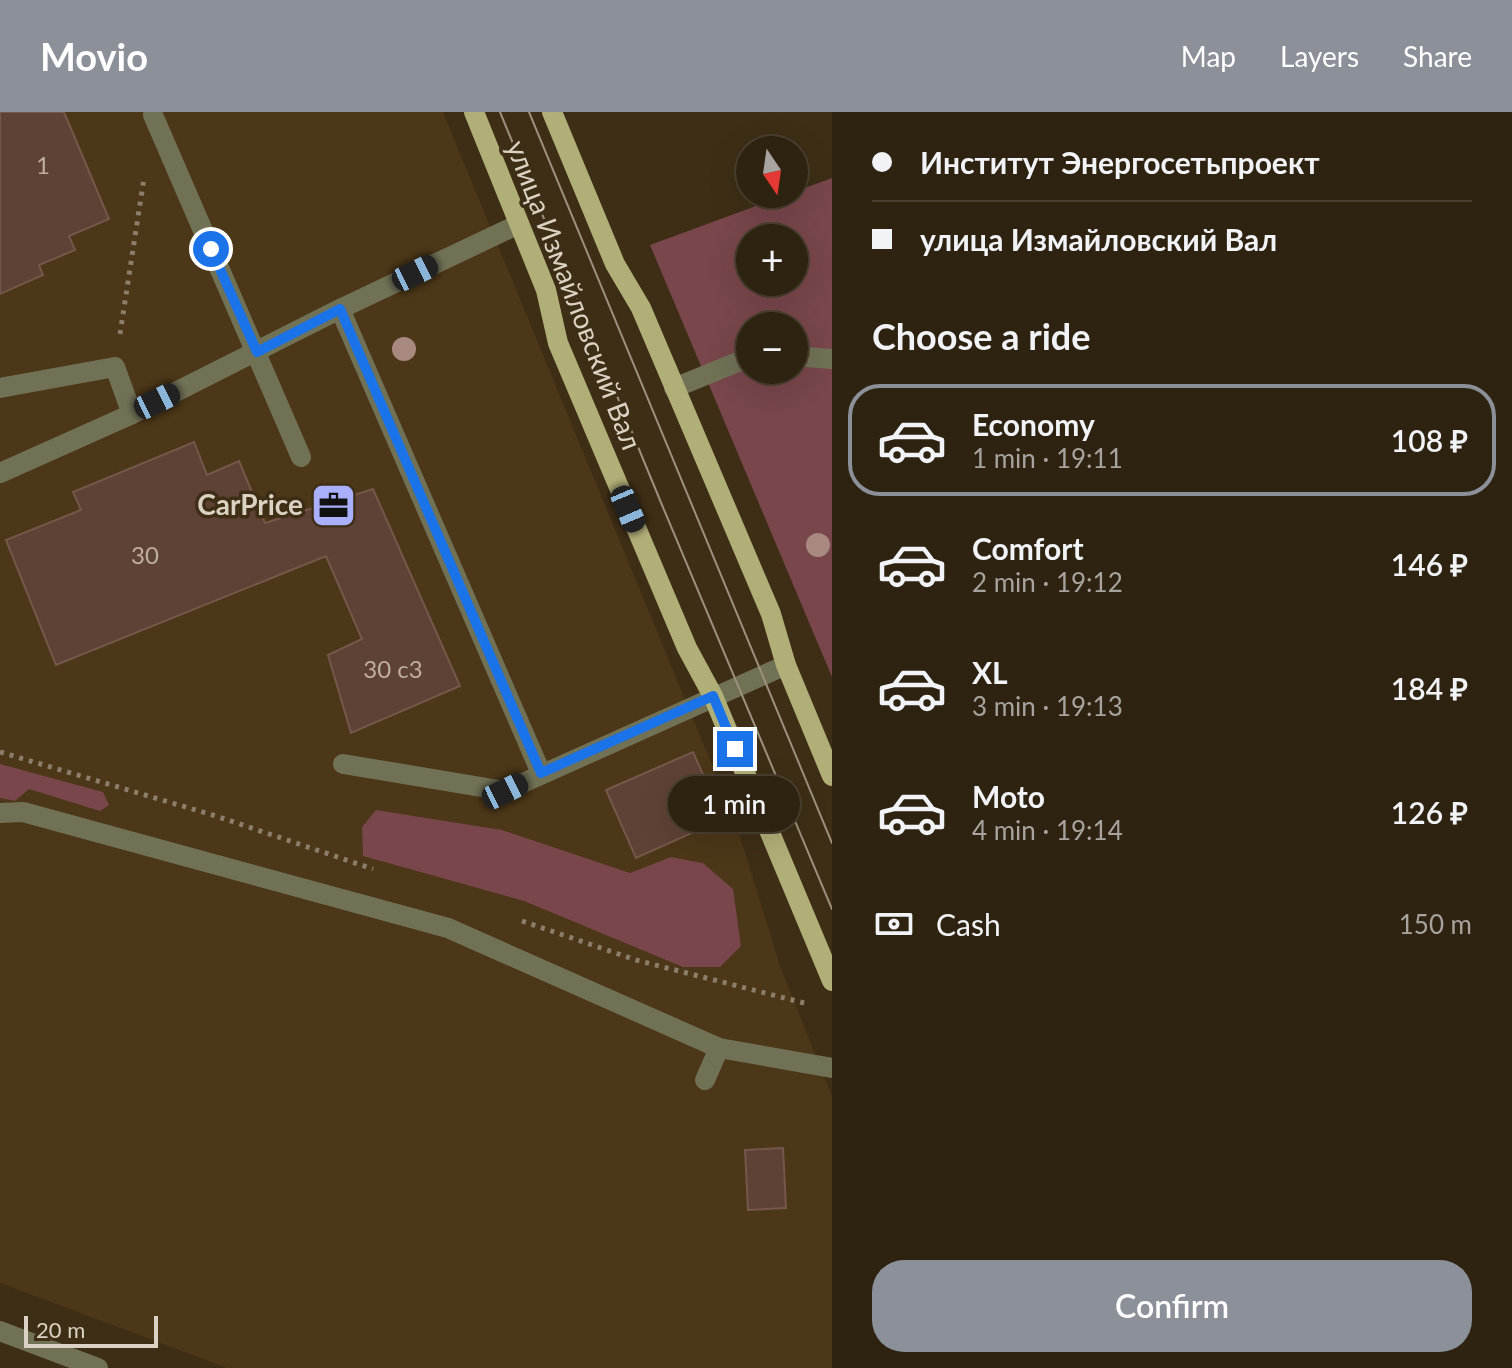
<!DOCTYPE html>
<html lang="en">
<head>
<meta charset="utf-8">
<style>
	:root { --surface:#2e2210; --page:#362a19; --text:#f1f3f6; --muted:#a7a49f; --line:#493f30; --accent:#8c9099 }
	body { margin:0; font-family:Lato,sans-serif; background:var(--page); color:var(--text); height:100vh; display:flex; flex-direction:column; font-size:30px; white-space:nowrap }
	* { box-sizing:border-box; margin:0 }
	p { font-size:26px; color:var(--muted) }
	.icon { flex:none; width:44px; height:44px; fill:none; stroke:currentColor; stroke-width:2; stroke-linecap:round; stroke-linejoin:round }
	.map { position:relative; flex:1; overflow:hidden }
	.side { display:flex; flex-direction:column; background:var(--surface); width:680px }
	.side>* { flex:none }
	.top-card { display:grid; align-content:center; height:176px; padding:0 40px; background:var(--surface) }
	.needle { width:52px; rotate:167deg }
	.tools { position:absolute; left:736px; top:24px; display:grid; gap:16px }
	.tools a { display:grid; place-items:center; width:72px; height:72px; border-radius:50%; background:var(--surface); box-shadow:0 8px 32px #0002,0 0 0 2px var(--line); font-size:40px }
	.scale { position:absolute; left:24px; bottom:20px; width:134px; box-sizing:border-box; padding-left:8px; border:4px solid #dcd2c4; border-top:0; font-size:22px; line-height:28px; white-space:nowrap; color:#dcd2c4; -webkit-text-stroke:6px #3e2e16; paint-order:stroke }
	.end { position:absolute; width:36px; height:36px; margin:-18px; border:10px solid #1a73e8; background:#fff; box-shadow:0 0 0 4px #fff }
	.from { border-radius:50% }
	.bubble { position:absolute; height:56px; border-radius:28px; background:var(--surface); box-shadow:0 8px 32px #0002,0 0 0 2px var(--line); font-size:26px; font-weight:600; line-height:56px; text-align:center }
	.car { position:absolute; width:24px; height:48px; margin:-24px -12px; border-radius:10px; box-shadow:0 0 6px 2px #0007; background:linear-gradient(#222 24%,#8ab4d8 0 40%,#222 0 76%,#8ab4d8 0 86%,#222 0) }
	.top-card b { display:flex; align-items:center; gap:28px; height:76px; font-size:30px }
	.top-card b+b { border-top:2px solid var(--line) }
	.top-card i { width:20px; height:20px; background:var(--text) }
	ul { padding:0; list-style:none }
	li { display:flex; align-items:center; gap:24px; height:112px; margin:0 16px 12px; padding:0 24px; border:4px solid transparent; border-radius:32px }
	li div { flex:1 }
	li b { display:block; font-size:30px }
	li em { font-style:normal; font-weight:600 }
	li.active { border-color:var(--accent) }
	li>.icon { width:72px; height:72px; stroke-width:1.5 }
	h2 { padding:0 40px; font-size:36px; line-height:96px }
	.pay { display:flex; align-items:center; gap:20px; height:88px; padding:0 40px; font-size:30px }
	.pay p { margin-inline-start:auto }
	.action { display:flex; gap:16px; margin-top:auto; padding:16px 40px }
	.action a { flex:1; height:92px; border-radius:32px; background:var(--accent); color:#fff; font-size:32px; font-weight:600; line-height:92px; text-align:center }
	header { display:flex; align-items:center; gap:48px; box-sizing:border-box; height:112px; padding:0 40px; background:var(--accent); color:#fff }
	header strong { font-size:38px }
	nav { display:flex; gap:44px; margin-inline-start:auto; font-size:28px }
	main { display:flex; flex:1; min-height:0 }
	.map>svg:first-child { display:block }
	.built { fill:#4c3718 }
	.green { fill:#78464b; fill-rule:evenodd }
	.building { fill:#5f4236; stroke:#75584b; stroke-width:2 }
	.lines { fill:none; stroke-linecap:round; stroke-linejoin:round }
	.path { stroke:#8b7e6b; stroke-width:5; stroke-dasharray:4 6; stroke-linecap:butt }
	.minor { stroke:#717156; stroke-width:20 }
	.major { stroke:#b1af78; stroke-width:20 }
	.tram { stroke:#9c907e; stroke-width:2 }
	.tree { fill:#a78980 }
	.route { stroke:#1a73e8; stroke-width:10 }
	.labels { text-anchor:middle; stroke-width:7; stroke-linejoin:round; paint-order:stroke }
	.number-label { font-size:24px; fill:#bdaea0 }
	.street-label { font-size:28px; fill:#dcd2c4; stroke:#3e2e16 }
	.poi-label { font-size:28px; font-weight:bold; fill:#dcd2c4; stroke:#3e2e16; text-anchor:end }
</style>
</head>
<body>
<header>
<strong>Movio</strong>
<nav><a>Map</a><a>Layers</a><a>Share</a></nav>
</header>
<main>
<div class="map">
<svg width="832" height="1256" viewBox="0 0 832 1256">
	<rect width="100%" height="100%" fill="#3e2e16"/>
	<!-- built -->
	<polygon class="built" points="0,0 443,0 736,711 780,854 832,984 832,1256 227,1256 0,1171"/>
	<!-- green -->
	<g class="green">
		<path d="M832,66V565L650,133ZM750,126H794V170H750ZM750,214H794V258H750Z"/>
		<polygon points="0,652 103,680 109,693 100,699 29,677 15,689 0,686"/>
		<polygon points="376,698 502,718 630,761 671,745 703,751 733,777 741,834 720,855 683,855 524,789 363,744 362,715"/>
	</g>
	<!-- building -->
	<g class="building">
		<polygon points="0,0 64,0 109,107 69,124 75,138 39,153 43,163 0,182"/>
		<polygon points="194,330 207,363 239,349 265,411 373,377 460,574 351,621 328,543 362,527 326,444 56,553 6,428 81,398 73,380"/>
		<polygon points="693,640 723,707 636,746 606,678"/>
		<polygon points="783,1036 786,1096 748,1098 745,1038"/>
	</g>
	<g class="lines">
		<!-- path -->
		<g class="path">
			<polyline points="120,222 144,66"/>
			<polyline points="0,640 216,704 373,757"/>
			<polyline points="522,809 636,848 808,892"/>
		</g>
		<!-- minor -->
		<g class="minor">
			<polyline points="153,3 301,345"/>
			<polyline points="340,197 541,661"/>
			<polyline points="794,244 832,247"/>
			<polyline points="0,276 115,255 132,302"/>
			<polyline points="674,276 750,245"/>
			<polyline points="0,361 132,302 340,197 519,112"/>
			<polyline points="343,652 505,679 786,553"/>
			<polyline points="0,701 23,700 448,816 719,936 832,956"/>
			<polyline points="705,968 719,936"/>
			<polyline points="0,1219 98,1256"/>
		</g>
		<!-- major -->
		<g class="major">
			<polyline points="474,0 546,178 558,231 687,536 713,584 832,869"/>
			<polyline points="552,0 615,152 641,196 771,502 786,553 832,664"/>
		</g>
		<!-- tram -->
		<g class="tram">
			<polyline points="500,0 662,393 832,797"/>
			<polyline points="529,0 832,731"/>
		</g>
	</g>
	<!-- trees -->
	<g class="tree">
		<circle cx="404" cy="237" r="12"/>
		<circle cx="818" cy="433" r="12"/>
	</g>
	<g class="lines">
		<!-- route -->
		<polyline class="route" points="211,137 257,240 340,197 541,661 713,584 735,637"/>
	</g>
	<!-- icons -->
	<defs>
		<symbol id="office-square" viewBox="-11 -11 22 22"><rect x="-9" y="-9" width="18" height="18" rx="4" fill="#aab0fb" stroke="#3e2e16"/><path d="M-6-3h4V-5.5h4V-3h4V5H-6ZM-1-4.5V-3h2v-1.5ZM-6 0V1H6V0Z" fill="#111"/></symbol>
	</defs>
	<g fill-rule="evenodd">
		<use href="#office-square" x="308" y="368" width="51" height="51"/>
	</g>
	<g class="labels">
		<!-- number labels -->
		<g class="number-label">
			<text x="43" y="62">1</text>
			<text x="145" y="452">30</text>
			<text x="393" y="566">30 с3</text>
		</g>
		<!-- street labels -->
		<g class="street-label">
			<text transform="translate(574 183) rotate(69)" y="10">улица Измайловский Вал</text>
		</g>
		<!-- poi labels -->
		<g class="poi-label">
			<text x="303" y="403">CarPrice</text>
		</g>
	</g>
</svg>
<div class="tools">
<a><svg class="needle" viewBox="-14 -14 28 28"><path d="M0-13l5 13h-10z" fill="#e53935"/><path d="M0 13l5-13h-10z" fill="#a7a49f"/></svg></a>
<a>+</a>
<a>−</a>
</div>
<div class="scale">20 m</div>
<i class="end from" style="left:211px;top:137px"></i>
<i class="end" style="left:735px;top:637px"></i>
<div class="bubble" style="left:668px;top:664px;width:132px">1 min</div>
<i class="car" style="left:415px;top:161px;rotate:64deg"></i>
<i class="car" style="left:157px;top:289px;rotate:64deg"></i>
<i class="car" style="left:628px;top:397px;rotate:157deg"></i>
<i class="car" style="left:505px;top:679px;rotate:64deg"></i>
</div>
<section class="side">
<div class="top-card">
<b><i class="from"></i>Институт Энергосетьпроект</b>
<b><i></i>улица Измайловский Вал</b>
</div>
<h2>Choose a ride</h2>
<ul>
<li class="active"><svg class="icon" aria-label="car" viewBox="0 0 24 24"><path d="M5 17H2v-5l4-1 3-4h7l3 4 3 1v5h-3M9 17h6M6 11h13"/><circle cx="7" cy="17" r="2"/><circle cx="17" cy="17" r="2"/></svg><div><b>Economy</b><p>1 min · 19:11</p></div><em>108 ₽</em></li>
<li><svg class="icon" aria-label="car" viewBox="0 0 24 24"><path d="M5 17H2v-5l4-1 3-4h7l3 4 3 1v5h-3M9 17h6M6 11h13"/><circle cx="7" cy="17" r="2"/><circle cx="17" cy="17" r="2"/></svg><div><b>Comfort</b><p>2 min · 19:12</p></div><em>146 ₽</em></li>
<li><svg class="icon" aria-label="car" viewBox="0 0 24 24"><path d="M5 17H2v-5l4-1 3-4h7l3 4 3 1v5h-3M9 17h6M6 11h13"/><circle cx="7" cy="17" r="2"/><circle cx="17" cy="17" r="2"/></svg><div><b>XL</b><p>3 min · 19:13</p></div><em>184 ₽</em></li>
<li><svg class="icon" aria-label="car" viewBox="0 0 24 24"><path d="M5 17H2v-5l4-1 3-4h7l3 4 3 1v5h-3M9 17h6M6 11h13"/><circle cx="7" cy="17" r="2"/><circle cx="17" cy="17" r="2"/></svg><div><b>Moto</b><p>4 min · 19:14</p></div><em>126 ₽</em></li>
</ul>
<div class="pay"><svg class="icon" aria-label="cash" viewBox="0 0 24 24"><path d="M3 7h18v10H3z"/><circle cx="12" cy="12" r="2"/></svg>Cash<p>150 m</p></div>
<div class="action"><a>Confirm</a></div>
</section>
</main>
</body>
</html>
